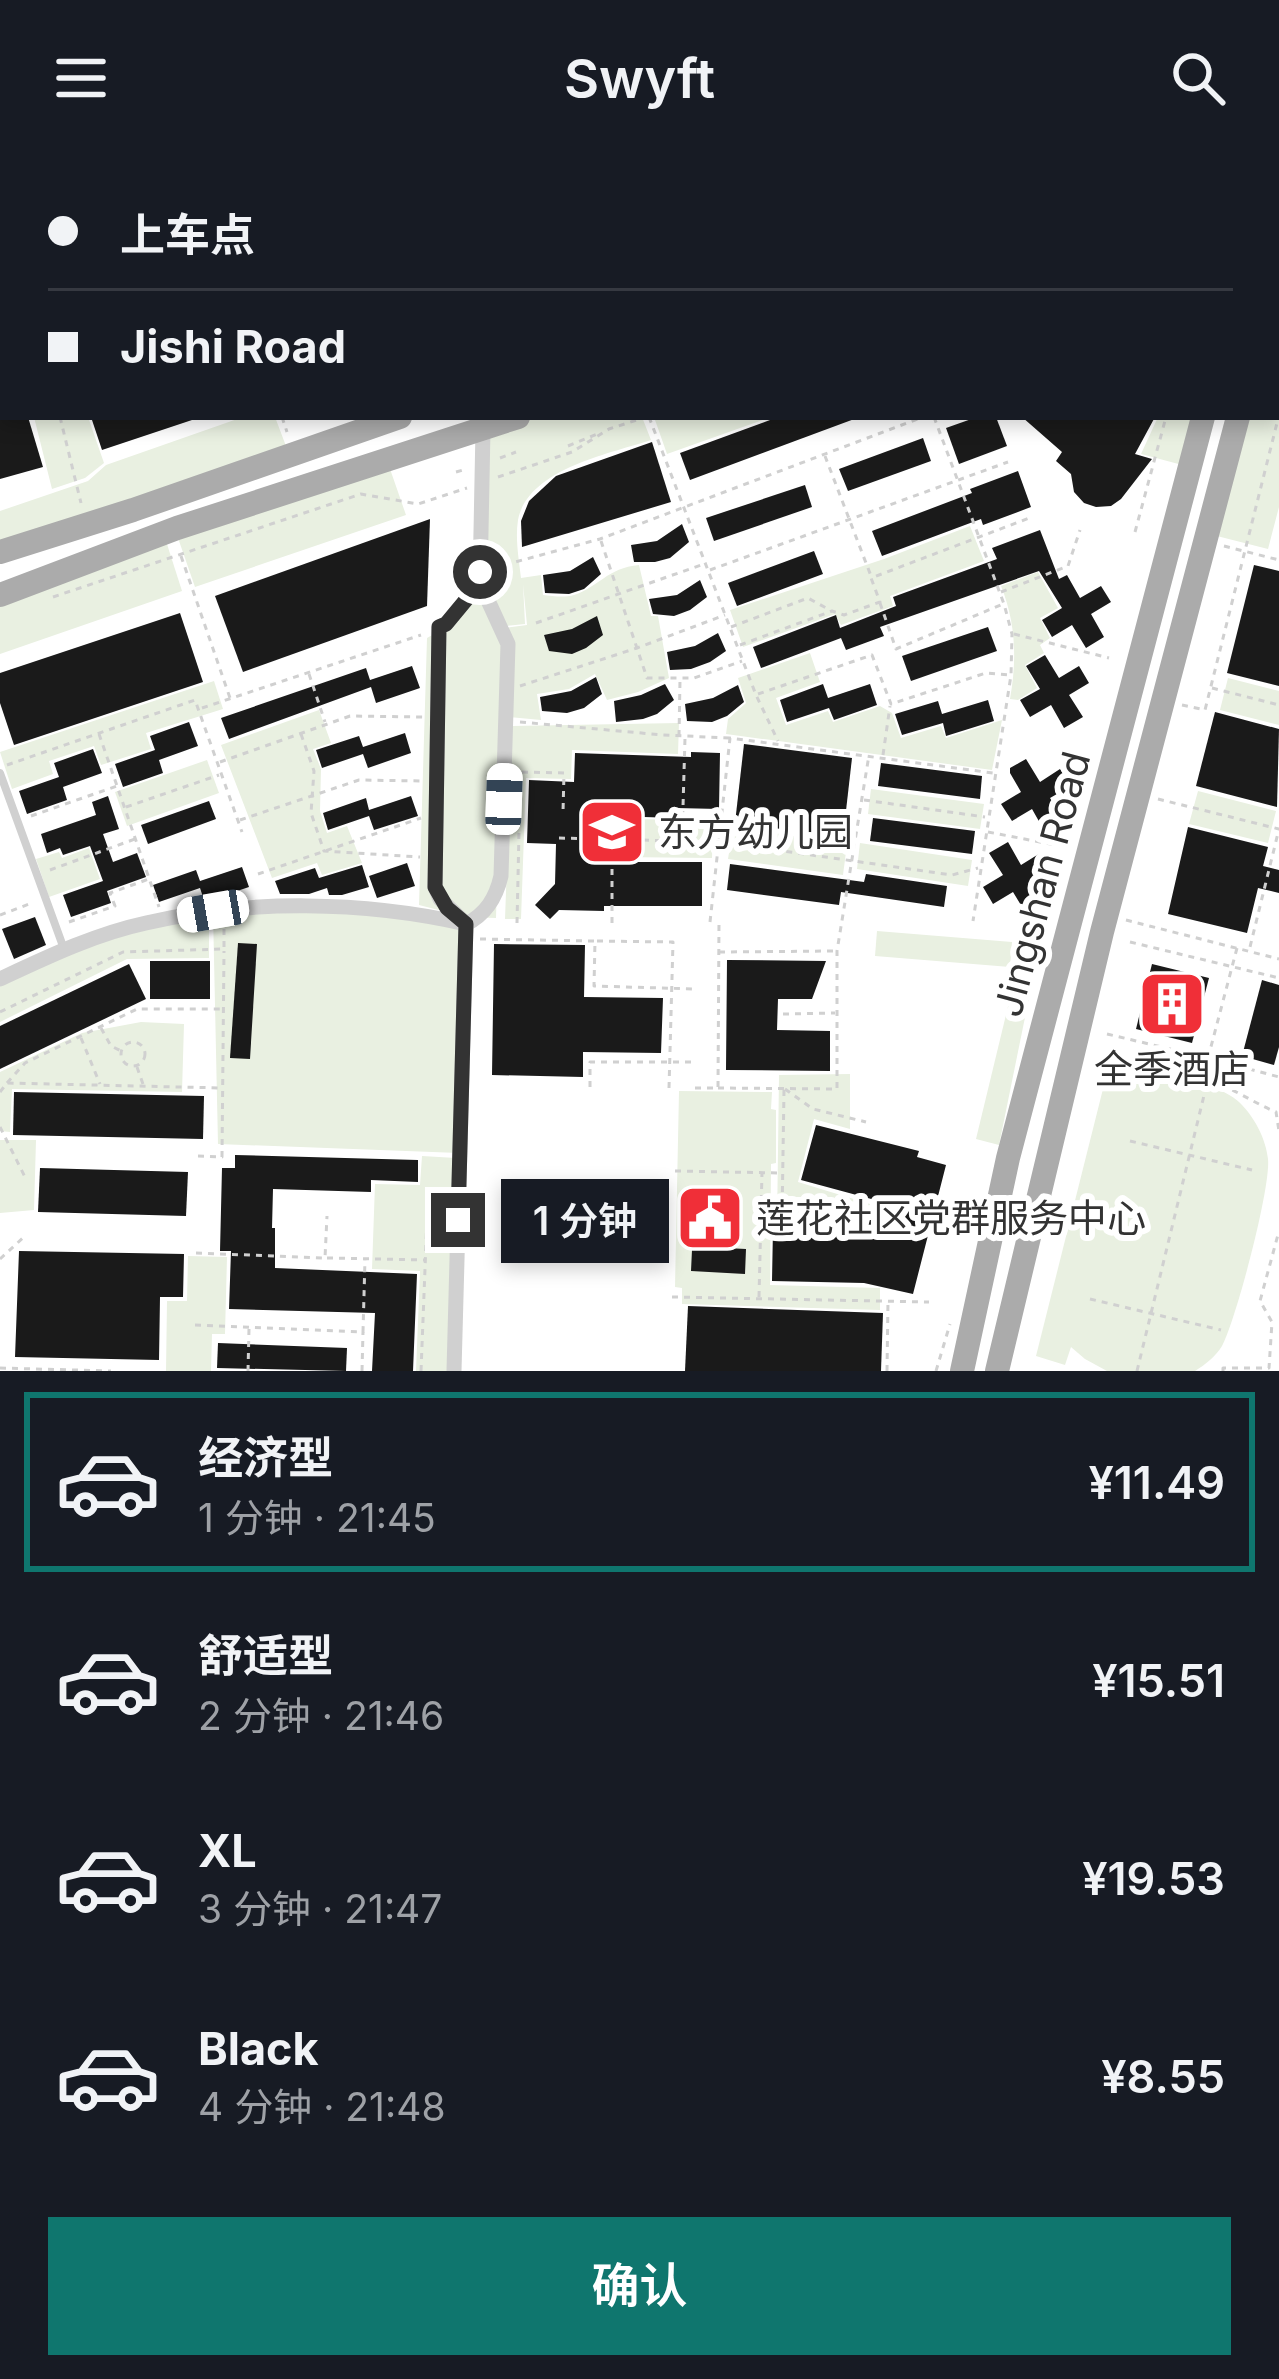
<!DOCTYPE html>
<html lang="zh">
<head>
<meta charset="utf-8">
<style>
	:root { --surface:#171b24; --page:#20242c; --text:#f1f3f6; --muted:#9ea1a6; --line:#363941; --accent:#0f766e }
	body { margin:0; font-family:Inter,"Noto Sans SC",sans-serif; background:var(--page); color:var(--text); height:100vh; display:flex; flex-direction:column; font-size:45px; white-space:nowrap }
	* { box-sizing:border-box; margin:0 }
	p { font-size:39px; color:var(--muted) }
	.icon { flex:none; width:66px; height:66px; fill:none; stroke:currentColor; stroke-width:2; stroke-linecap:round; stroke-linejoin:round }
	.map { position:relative; height:1215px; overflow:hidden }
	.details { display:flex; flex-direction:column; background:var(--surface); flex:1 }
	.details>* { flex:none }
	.hud { position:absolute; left:0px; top:0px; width:1281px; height:264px; box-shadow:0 6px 18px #0003; display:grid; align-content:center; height:264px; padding:0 48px; background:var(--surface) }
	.end { position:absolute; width:54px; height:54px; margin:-27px; border:15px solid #333; background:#fff; box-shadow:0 0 0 6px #fff }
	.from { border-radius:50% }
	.bubble { position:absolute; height:84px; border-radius:0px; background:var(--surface); box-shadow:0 6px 18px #0003; font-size:39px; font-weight:600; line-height:84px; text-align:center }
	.car { position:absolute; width:36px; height:72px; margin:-36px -18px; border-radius:15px; box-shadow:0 0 9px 3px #0007; background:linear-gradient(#fff 24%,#345 0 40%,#fff 0 76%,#345 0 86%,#fff 0) }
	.hud b { display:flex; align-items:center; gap:42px; height:114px; font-size:45px }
	.hud b+b { border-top:3px solid var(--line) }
	.hud i { width:30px; height:30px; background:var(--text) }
	ul { padding:21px 0 0; list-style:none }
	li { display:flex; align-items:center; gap:36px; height:180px; margin:0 24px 18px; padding:0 24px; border:6px solid transparent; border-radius:0px }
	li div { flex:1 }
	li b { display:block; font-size:45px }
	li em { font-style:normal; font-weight:600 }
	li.selected { border-color:var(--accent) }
	li>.icon { width:108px; height:108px; stroke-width:1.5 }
	.action { display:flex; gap:24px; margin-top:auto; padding:24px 48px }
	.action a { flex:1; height:138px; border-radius:0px; background:var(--accent); color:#fff; font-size:48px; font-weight:600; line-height:138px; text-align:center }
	header { display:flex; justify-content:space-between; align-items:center; height:156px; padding:0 48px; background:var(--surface); font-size:54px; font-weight:600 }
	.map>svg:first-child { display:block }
	.green { fill:#e9f0e1 }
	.building { fill:#1a1a1a }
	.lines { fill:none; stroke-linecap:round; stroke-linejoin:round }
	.path { stroke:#d0d0d0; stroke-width:3; stroke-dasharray:6 6; stroke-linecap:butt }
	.service { stroke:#d0d0d0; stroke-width:8 }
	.minor { stroke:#d0d0d0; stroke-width:15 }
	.secondary { stroke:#bdbdbd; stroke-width:21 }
	.primary { stroke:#ababab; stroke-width:24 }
	.route { stroke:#333; stroke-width:15 }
	.labels { text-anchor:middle; stroke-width:12; stroke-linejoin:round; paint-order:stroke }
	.poi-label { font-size:39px; fill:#333; stroke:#fff; text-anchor:start }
	.street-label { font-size:39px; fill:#333; stroke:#fff }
</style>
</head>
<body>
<header><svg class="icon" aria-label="menu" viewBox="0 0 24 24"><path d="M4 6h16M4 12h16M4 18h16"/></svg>Swyft<svg class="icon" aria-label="search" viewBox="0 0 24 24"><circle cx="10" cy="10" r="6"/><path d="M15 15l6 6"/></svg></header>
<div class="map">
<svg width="1279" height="1215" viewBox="0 0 1279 1215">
	<rect width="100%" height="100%" fill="#fff"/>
	<!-- green -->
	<g class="green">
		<polygon points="1279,200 1279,351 1268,393 1213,379 1244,261 1278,261"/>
		<polygon points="34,261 88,261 104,307 85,322 52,333"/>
		<polygon points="243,261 275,261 289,298 0,400 0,355 88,325 106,309"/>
		<path d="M533,261H642L651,284C609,298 528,313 518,364C515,383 519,404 521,422L541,419L543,439C553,440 564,442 574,439C599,431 607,412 639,409L651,460H658L669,522L638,536L607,544L595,518L569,533L537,538L541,564L509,561L505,472L527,469L523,428L525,468L505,470L484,427L489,277Z"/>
		<polygon points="654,261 771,261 667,298"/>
		<polygon points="1158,261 1200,261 1186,310 1141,298"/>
		<polygon points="389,310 406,359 195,431 178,382"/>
		<polygon points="970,370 984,405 890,440 893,450 841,469 835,458 743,491 730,454 884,403"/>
		<polygon points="166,385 182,435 0,498 0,440"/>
		<path d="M1038,416L1058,452L1040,462L1050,482L1040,489L1044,497L1025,509L1037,532L1018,544L1010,543C1017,504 1016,467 1001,430Z"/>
		<polygon points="479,436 504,490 496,762 466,761 419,749 427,482 448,470"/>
		<polygon points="810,497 820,526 776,542 786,569 828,555 833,566 880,550 892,557 901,582 941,570 946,582 1002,564 992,614 726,578 728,563 746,547 738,522"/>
		<polygon points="1228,522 1279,535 1279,569 1220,554"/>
		<polygon points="214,525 223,553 146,577 151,593 101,609 94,590 49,605 53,618 12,633 0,596"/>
		<polygon points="319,554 331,587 313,593 321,613 320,655 327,677 347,670 362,707 322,719 317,707 272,722 221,589"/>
		<polygon points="679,567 678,598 572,594 571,623 526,622 521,763 505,763 512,570"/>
		<polygon points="207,604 219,637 127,670 115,636"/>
		<polygon points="871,633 984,648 980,673 868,658"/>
		<polygon points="1198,635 1276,655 1268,687 1189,668"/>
		<polygon points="619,663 713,664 712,702 618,701"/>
		<polygon points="733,671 847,688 843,719 728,703"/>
		<polygon points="860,687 972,704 968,730 857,713"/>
		<polygon points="89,692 100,723 49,741 36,703 59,696 62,702"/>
		<polygon points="304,751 466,768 459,997 218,988 213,756"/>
		<polygon points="209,761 209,802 127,803 0,866 0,828 64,796 146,771"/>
		<polygon points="877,775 1012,786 1010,811 875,800"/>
		<polygon points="1026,776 1042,778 999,989 976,983"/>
		<polygon points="141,866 184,868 182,936 12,933 10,976 0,975 0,916 82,877"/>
		<path d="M1108,913C1122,917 1137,922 1152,924C1161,925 1171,922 1180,923C1197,924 1226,934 1239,946C1254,960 1266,983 1268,1003C1271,1031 1236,1164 1222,1190C1216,1200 1205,1209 1195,1215H1107L1085,1203L1071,1191L1065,1209L1036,1200Z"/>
		<polygon points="850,918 850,973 814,963 798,1026 870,1048 862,1071 777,1069 779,919"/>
		<polygon points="679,935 772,936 771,953 776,954 776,1007 771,1008 770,1129 880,1132 880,1154 682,1148 682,1132 675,1131"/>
		<polygon points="0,984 36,984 34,1054 0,1057"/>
		<polygon points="422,1000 456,1002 449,1215 416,1215 420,1115 372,1113 375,1028 420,1029"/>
		<polygon points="188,1100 227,1101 225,1178 212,1178 211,1215 166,1215 167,1145 187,1145"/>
	</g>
	<!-- building -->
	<g class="building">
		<polygon points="0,261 28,261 43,311 0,323"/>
		<polygon points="91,261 194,261 195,263 102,294"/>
		<polygon points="778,261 857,262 690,324 680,297"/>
		<polygon points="977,261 996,261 1007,290 959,308 946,272"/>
		<polygon points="1022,261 1155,261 1135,298 1152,303 1121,343 1111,350 1096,351 1084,347 1074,336 1071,318 1056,305 1062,296"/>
		<polygon points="923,282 931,305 848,335 839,313"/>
		<polygon points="652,286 671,346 522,391 521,365 529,345 556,320"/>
		<polygon points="1018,315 1031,351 983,369 981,363 882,400 872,375 972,337 970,333"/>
		<polygon points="805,329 812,351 714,385 706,362"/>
		<polygon points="430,363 427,450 243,516 215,440"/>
		<polygon points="682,368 689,386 670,402 655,406 634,406 631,389 657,385"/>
		<polygon points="1040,374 1059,423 1067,419 1080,442 1101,430 1111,446 1091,458 1104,481 1086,492 1072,469 1052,481 1042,464 1062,452 1039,415 880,471 884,480 846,494 841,482 761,512 753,491 836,459 840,472 896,450 893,441 997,403 992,392"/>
		<polygon points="814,395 823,418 737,450 728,427"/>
		<polygon points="593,401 601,418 584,433 569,438 545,437 543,419 570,415"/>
		<polygon points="1254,409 1279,415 1279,530 1227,517"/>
		<polygon points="700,424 707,441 690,454 674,460 653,458 649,443 677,439"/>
		<polygon points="180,457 203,526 14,589 0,547 0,517"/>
		<polygon points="597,460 603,479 586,492 572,498 549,495 544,479 572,473"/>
		<polygon points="988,471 997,495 911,525 902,500"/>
		<polygon points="718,477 726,495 710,506 691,513 670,514 667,496 695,490"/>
		<polygon points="1045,499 1059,522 1079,510 1089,527 1069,539 1083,561 1064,572 1051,549 1030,561 1020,544 1040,533 1026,510"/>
		<polygon points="412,510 420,532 376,547 371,531 229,583 221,562 366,512 370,524"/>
		<polygon points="596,521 602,538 584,552 567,557 542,555 540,541 571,535"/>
		<polygon points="665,528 674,544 657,558 643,563 616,566 614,545 641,539"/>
		<polygon points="823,528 828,542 870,528 877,549 834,564 829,552 787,566 780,544"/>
		<polygon points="738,529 744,546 727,560 712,566 687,565 685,548 713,542"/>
		<polygon points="988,544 994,565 946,580 943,567 902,579 895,558 938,545 942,558"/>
		<polygon points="1215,556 1279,573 1277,651 1196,630"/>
		<polygon points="189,566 198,590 159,604 163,617 123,631 115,608 155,594 150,580"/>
		<polygon points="405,577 411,597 368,612 363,598 322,612 316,594 359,580 363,591"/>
		<polygon points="744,588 852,602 843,681 735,667"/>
		<polygon points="93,593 102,617 63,631 67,644 27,658 19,635 59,621 54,607"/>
		<polygon points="691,596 720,597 719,653 676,652 676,662 612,660 611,679 605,679 604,706 702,706 702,750 604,750 604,755 559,754 550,763 535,749 555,728 556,688 527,687 529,624 574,626 575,597 691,601"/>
		<polygon points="1026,603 1040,626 1060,613 1071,630 1050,642 1064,665 1045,676 1032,653 1012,665 1001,648 1021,636 1010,617 1010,612"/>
		<polygon points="881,607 982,620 980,643 878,630"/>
		<polygon points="108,640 119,673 103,678 113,706 137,697 146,721 107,735 111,747 71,761 63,739 103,725 90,690 63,699 60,692 47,697 41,678 96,659 92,646"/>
		<polygon points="411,640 418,660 374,674 369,660 328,674 323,657 366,642 369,654"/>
		<polygon points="209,645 216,663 148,688 141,669"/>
		<polygon points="873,662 975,675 972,698 870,685"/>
		<polygon points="1188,671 1268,691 1263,710 1279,714 1279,737 1258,732 1247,777 1168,758"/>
		<polygon points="1008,686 1021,709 1042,696 1052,713 1032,725 1045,748 1027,759 1013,736 993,748 983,731 1003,719 989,697"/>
		<polygon points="407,707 415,730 377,742 369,720"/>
		<polygon points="730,708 864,726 866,718 947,730 944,751 841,736 839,749 727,734"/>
		<polygon points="362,709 369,731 342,739 329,739 327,732 309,738 280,738 275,725 315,712 319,722"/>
		<polygon points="242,711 249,731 213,743 204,744 200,732 159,746 153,729 196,714 200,725"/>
		<polygon points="35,761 46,789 14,803 2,773"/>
		<polygon points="238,787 257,788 250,903 230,902"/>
		<polygon points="494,788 585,789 584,841 663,842 661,897 583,896 583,921 492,919"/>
		<polygon points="727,804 826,805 812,843 778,843 777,874 830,875 830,915 726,914"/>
		<rect x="150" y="805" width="60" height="38"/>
		<polygon points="129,808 146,843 0,913 0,870"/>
		<polygon points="1152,808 1209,822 1192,887 1136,873"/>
		<polygon points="1262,824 1279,829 1279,891 1274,909 1242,900"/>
		<polygon points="14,936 204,940 203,983 13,979"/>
		<polygon points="816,969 919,995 917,1001 946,1009 913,1138 864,1127 772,1125 773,1072 867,1075 875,1044 801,1024"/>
		<polygon points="235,999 418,1004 418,1026 371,1024 371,1036 273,1033 272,1072 275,1072 275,1112 417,1118 413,1215 372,1215 375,1157 229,1153 231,1095 220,1095 222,1012 235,1012"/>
		<polygon points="40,1012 188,1016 186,1060 38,1056"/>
		<polygon points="695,1030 728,1032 726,1092 746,1093 745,1118 691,1115"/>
		<polygon points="19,1095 184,1098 183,1141 160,1141 159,1204 15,1201"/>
		<polygon points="688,1150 883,1157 881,1215 685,1215"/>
		<polygon points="218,1187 347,1192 346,1215 217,1212"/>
	</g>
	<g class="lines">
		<!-- path -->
		<g class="path">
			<polyline points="5,0 6,3"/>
			<polyline points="107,0 108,3"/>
			<polyline points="153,0 155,3"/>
			<polyline points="362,0 363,3"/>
			<polyline points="431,0 433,3"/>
			<polyline points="524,0 525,3"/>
			<polyline points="683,0 684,3"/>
			<polyline points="765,0 766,3"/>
			<polyline points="550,3 559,0"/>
			<polyline points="665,3 674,0"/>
			<polyline points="770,3 779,0"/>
			<polyline points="1081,3 1090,0"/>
			<polyline points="1278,44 1279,43"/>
			<polyline points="0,110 3,109"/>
			<polyline points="1278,195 1279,196"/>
			<polyline points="60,261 81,347"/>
			<polyline points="282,261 287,276"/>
			<polyline points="649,261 756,539 778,585"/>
			<polyline points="934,261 1004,448 1012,478 1011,519 973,765"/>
			<polyline points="568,290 597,278"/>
			<polyline points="825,300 871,420"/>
			<polyline points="500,302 516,296"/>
			<polyline points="456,316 467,313"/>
			<polyline points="498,321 572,296 609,273 646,261"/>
			<polyline points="1135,376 1166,261"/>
			<polyline points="601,385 647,522 694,522 742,505"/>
			<polyline points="1224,390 1279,404"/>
			<polyline points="181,400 230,542"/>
			<polyline points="493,412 600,383 923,261"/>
			<polyline points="710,414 1008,306"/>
			<polyline points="1001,436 1068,410 1080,374"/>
			<polyline points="53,441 361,338 418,348 467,332"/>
			<polyline points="880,447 896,493 1003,448"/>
			<polyline points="536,467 704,408"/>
			<polyline points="731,471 808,442 828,453"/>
			<polyline points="1014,478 1109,502"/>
			<polyline points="740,489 832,455 844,459 880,446 871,422 1032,361"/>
			<polyline points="309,518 325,566"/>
			<polyline points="520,530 637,492 725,459"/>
			<polyline points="1212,532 1279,549"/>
			<polyline points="758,538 872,499 891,548 986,517 1009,519"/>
			<polyline points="1182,549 1205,554 1279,259"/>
			<polyline points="202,552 421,479"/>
			<polyline points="520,566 663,579 730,582"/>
			<polyline points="99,578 159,751"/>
			<polyline points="301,578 314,615 311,657 324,695 420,701"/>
			<polyline points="679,580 680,524"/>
			<polyline points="883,599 890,550"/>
			<polyline points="220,606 350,560 423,561"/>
			<polyline points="7,609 195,544 242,676"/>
			<polyline points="522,616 564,617 563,656"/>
			<polyline points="1158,643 1279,673 1249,795"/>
			<polyline points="864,644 985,661"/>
			<polyline points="126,651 219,619"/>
			<polyline points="31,660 117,630"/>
			<polyline points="240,664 359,624 422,625"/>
			<polyline points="988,676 1061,690"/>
			<polyline points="559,682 720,686 952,719 978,712"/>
			<polyline points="682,685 685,582"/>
			<polyline points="50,714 135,683"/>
			<polyline points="258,718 421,662"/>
			<polyline points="0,759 32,747"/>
			<polyline points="1126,764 1279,803"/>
			<polyline points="69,766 115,750 110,737 149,723"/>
			<polyline points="710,766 730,582 993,617"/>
			<polyline points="517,767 519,676"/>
			<polyline points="612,767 612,685"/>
			<polyline points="480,783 595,785 594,830 695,833"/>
			<polyline points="597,785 673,786 669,932"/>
			<polyline points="1130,786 1279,822"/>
			<polyline points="1237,792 1208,902 1279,921"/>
			<polyline points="719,796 835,795"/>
			<polyline points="0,856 123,796 224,793 224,769"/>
			<polyline points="783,858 835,857"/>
			<polyline points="101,872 111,890 121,895"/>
			<polyline points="1107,878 1208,902"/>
			<polyline points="81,882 100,928"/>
			<circle cx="133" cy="898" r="12"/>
			<path d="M1106,897C1143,906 1181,913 1216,927C1236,934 1254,947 1276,956L1279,975"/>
			<polyline points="137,911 144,931"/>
			<polyline points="7,927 25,907 137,853 223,853"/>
			<polyline points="590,931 590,906 695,906"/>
			<polyline points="695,932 718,932 719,766"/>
			<polyline points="718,932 837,933 837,795 869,599"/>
			<polyline points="785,933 813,953 866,966"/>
			<polyline points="784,934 782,1062 860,1063"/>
			<polyline points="0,936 7,927 222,932"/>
			<polyline points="0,971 26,1023"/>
			<polyline points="1130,985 1252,1014"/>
			<polyline points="198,1000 222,1001 224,795"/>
			<polyline points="675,1015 781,1017"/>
			<polyline points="196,1097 325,1102 327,1060"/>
			<polyline points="327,1102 425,1104"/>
			<polyline points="0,1103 25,1080"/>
			<polyline points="672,1141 929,1146"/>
			<polyline points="759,1141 762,1016"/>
			<polyline points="1090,1143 1221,1174"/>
			<polyline points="195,1169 363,1176 365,1103"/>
			<polyline points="0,1212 111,1215"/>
			<polyline points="248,1215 249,1173"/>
			<polyline points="362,1215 363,1176"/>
			<polyline points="421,1215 427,1062"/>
			<polyline points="887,1215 888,1145"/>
			<polyline points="936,1215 950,1168"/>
			<polyline points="1137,1215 1208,923"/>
			<polyline points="1223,1215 1223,1212 1269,1212 1272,1166 1260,1145 1279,1075"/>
		</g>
		<!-- service -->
		<polyline class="service" points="0,617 64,793"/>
		<!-- minor -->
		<g class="minor">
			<polyline points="134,0 135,3"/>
			<polyline points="308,3 316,0"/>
			<polyline points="464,766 440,743 435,731 439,471 446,468 480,427"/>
			<path d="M0,823C47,801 95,778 146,767C248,743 364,745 466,768C486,758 496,742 501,720L508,488L480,427L483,273"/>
			<polyline points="454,1215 466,768"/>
		</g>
		<!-- secondary -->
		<polyline class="secondary" points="400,0 401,3"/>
		<!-- primary -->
		<g class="primary">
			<polyline points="1118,3 1123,0"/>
			<polyline points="1140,3 1148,0"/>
			<polyline points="1249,3 1257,0"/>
			<polyline points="1274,3 1275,0"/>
			<polyline points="1278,82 1279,77"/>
			<polyline points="1278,130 1279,128"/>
			<polyline points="0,396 133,354 400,261"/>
			<polyline points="0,439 177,372 518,261"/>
			<polyline points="962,1215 1008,1002 1203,261"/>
			<polyline points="997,1215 1102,776 1238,261"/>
		</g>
	</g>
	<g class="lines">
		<!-- route -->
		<polyline class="route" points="458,1064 466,768 447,752 435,731 439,471 446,468 480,427 480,416"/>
	</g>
	<!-- icons -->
	<defs>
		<symbol id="school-square" viewBox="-11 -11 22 22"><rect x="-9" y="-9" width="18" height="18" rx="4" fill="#f02f38" stroke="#fff"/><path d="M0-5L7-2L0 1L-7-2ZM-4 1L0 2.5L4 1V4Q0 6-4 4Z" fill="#fff"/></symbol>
		<symbol id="building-square" viewBox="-11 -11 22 22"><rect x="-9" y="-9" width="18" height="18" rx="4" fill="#f02f38" stroke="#fff"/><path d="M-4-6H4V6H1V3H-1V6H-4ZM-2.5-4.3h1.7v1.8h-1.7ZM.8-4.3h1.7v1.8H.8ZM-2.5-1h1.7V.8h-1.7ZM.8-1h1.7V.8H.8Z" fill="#fff"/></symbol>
		<symbol id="civic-square" viewBox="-11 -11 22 22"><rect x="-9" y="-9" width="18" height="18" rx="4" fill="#f02f38" stroke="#fff"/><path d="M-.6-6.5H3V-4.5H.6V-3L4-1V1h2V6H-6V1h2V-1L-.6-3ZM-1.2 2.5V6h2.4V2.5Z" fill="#fff"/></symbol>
	</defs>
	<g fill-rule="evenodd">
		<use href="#school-square" x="574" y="638" width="76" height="76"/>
		<use href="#building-square" x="1134" y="810" width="76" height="76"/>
		<use href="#civic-square" x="672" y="1024" width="76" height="76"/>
	</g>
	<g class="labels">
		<!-- poi labels -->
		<g class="poi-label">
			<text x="658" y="690">东方幼儿园</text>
			<text x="1172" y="927" text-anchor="middle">全季酒店</text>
			<text x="756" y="1076">莲花社区党群服务中心</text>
		</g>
		<!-- street labels -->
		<g class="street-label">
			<text transform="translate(1042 728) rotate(-75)" y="14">Jingshan Road</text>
		</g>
	</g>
</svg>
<i class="end from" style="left:480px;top:416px"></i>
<i class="end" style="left:458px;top:1064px"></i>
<div class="bubble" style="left:501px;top:1023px;width:168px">1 分钟</div>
<i class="car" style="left:504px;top:643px;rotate:2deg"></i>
<i class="car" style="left:213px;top:755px;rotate:260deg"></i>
<div class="hud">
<b><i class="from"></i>上车点</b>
<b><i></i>Jishi Road</b>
</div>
</div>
<section class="details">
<ul>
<li class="selected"><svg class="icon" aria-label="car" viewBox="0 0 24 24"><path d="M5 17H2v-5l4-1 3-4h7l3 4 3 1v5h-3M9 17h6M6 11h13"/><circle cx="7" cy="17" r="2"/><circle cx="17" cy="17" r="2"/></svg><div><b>经济型</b><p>1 分钟 · 21:45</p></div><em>¥11.49</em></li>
<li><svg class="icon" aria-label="car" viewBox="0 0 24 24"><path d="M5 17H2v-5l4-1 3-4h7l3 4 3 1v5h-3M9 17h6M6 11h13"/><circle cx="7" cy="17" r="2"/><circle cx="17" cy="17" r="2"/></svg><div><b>舒适型</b><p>2 分钟 · 21:46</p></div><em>¥15.51</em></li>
<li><svg class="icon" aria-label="car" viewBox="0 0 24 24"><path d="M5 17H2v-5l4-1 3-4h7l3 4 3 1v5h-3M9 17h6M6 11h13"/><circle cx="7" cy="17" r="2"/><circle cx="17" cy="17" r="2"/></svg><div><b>XL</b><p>3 分钟 · 21:47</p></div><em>¥19.53</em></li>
<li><svg class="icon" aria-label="car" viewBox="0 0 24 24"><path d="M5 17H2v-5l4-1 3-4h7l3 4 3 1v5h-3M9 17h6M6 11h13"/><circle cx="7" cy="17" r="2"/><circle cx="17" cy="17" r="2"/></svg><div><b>Black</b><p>4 分钟 · 21:48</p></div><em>¥8.55</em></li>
</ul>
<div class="action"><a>确认</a></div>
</section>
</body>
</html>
